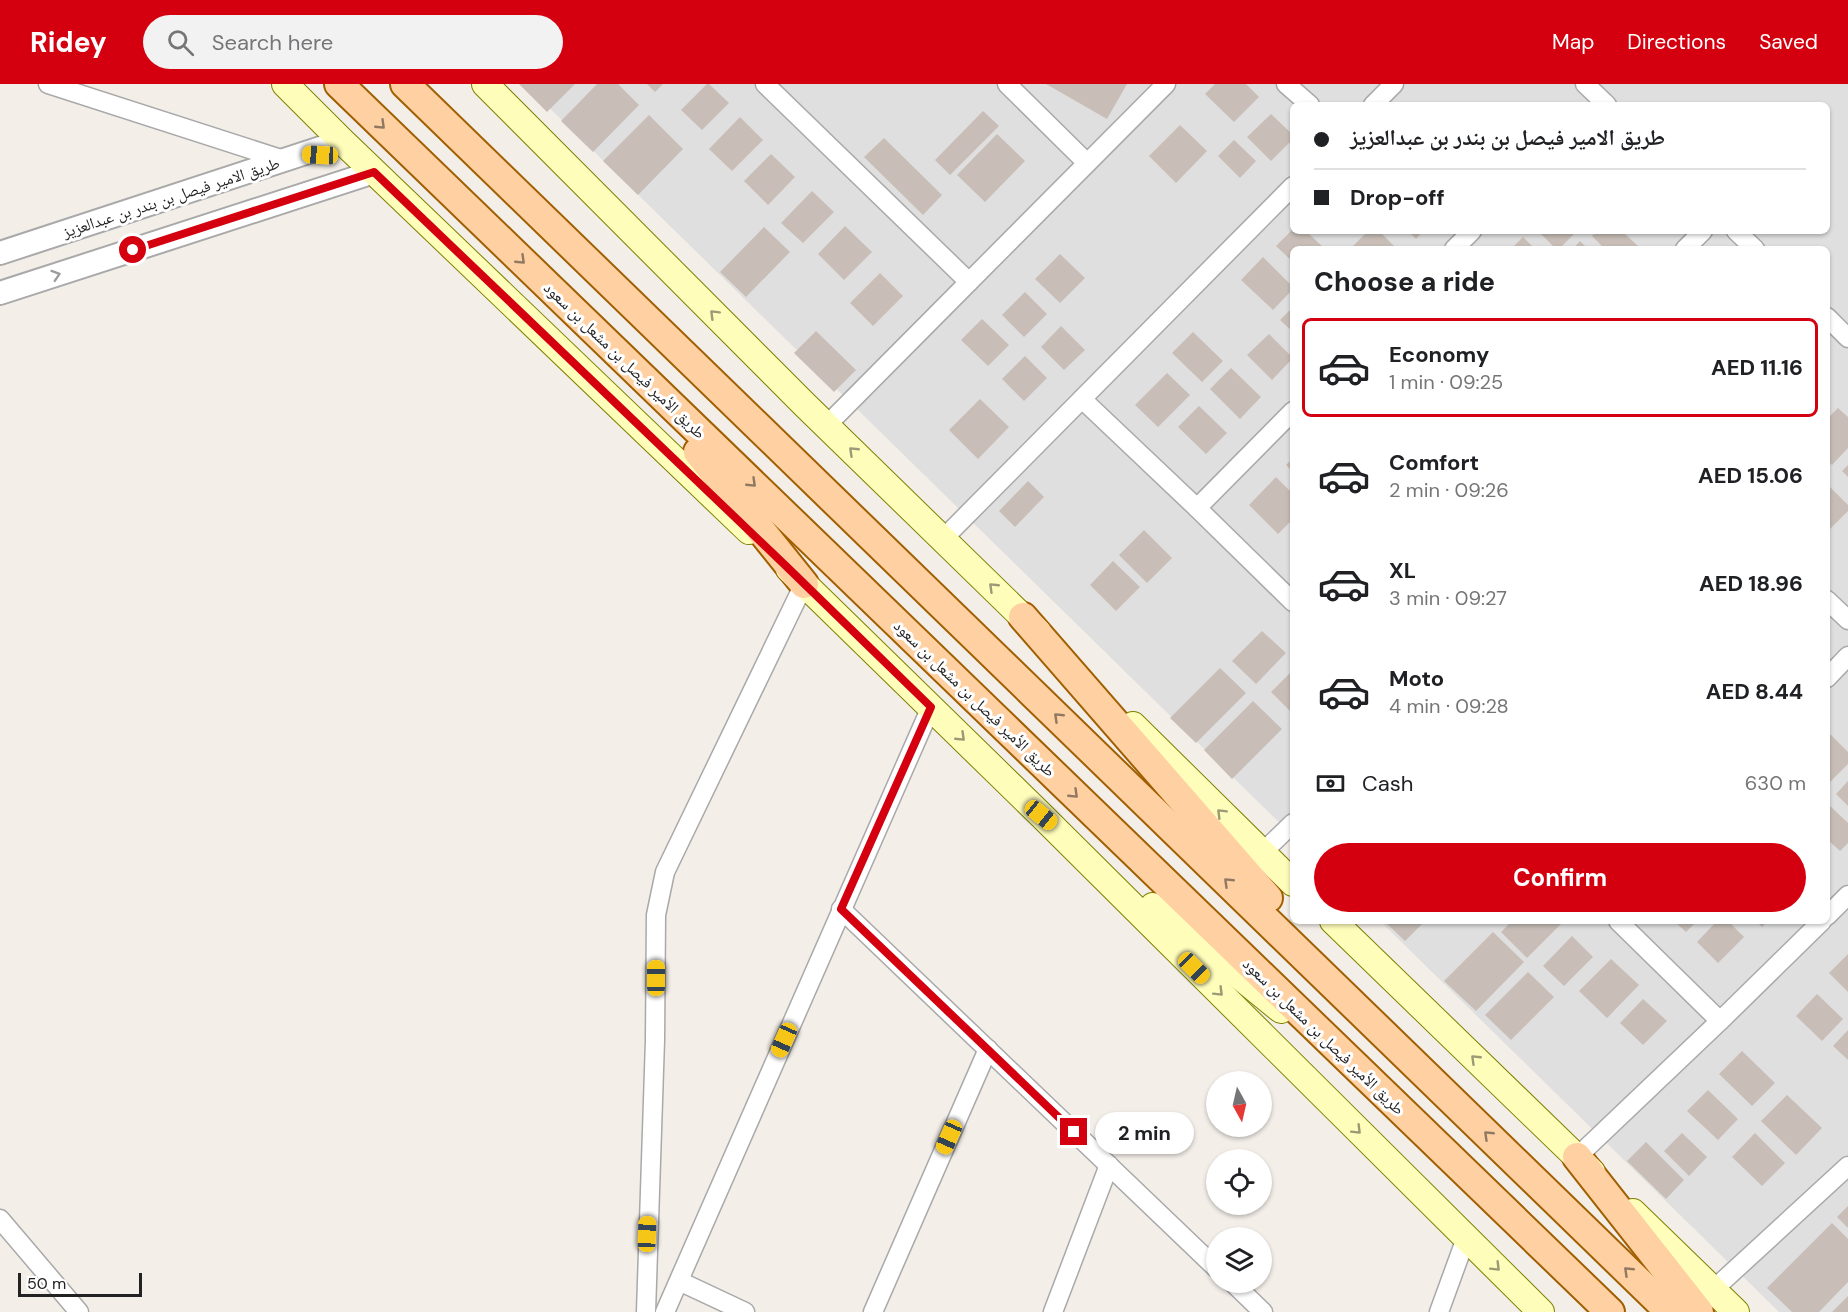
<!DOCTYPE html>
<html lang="en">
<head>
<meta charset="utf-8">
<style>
	:root { --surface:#fff; --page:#f2f2f2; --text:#202124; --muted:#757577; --line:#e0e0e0; --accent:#d4000f }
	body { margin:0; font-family:"DM Sans","Noto Naskh Arabic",sans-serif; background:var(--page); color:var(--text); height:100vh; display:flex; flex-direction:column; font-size:22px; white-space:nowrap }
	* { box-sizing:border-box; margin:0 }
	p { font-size:20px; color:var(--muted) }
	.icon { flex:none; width:33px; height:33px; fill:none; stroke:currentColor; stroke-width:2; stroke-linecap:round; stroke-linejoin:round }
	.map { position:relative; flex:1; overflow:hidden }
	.side { position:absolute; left:1290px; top:162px; width:540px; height:678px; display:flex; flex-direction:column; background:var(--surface); border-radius:9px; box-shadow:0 2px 4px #0004 }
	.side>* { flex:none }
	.top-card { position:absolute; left:1290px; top:18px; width:540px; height:132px; border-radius:9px; box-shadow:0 2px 4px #0004; display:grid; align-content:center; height:132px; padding:0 24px; background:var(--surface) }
	.needle { width:39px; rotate:172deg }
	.controls { position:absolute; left:1206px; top:987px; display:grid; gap:12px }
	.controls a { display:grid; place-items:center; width:66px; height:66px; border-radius:50%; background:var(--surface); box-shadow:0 2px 4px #0004; font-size:30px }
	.scale { position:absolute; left:18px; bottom:15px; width:124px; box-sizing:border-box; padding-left:6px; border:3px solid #222; border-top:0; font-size:16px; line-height:21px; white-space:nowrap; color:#222; -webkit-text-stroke:4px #fff; paint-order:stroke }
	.end { position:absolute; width:27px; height:27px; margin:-14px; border:8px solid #d4000f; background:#fff; box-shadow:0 0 0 3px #fff }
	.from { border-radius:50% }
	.bubble { position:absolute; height:42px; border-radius:21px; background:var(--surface); box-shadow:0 2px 4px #0004; font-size:20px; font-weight:700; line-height:42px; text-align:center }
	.car { position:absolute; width:18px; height:36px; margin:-18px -9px; border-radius:8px; box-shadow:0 0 4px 2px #0007; background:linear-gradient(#f5c518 24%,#345 0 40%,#f5c518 0 76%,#345 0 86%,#f5c518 0) }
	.top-card b { display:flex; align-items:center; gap:21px; height:57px; font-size:22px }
	.top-card b+b { border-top:2px solid var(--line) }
	.top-card i { width:15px; height:15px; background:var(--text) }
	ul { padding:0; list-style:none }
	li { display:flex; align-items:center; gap:18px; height:99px; margin:0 12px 9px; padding:0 12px; border:3px solid transparent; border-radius:9px }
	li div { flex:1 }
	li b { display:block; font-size:22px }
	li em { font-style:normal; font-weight:700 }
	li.selected { border-color:var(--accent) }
	li>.icon { width:54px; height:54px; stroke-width:1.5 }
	h2 { padding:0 24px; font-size:27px; line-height:72px }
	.pay { display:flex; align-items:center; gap:15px; height:66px; padding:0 24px; font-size:22px }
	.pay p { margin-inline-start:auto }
	.primary-button { display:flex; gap:12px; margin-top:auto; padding:12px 24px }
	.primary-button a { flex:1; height:69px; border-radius:36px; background:var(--accent); color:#fff; font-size:24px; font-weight:700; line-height:69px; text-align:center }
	header { display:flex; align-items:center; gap:36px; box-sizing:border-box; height:84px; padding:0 30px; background:var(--accent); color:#fff }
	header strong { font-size:28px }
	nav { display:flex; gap:33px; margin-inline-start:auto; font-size:21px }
	.search { width:420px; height:54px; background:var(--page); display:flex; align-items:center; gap:15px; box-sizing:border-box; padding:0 21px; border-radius:33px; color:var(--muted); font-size:22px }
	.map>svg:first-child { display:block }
	.residential { fill:#e0dfdf; fill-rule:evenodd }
	.building { fill:#c8beb7 }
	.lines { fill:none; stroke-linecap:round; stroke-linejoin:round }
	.minor-casing { stroke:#a9a9a9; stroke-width:21 }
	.tertiary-casing { stroke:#a9a9a9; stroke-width:26 }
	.secondary-casing { stroke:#7d8200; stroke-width:28 }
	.primary-casing { stroke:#a05f00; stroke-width:32 }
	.minor { stroke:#fff; stroke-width:18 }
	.tertiary { stroke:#fff; stroke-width:22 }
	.secondary { stroke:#fffdba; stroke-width:26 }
	.primary { stroke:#ffd0a1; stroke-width:28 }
	.oneway { stroke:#907962 }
	.oneway2 { stroke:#9c9c9c }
	.oneway3 { stroke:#9c9a76 }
	.route { stroke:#d4000f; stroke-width:8 }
	.labels { text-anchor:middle; stroke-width:6; stroke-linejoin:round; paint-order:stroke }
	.street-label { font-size:16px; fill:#222; stroke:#fff }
</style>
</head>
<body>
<header>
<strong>Ridey</strong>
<div class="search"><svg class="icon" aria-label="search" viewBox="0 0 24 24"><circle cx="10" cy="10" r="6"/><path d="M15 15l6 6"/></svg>Search here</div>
<nav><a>Map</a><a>Directions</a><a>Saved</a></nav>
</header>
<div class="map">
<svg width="1848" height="1228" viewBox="0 0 1848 1228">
	<rect width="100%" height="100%" fill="#f3eee8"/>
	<!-- residential -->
	<path class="residential" d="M525,0H1848V1228H1779L1380,837H1827V165H1293V752ZM1293,21H1827V147H1293Z"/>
	<!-- building -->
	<g class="building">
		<polygon points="519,0 575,0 547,28"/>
		<polygon points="597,0 618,0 639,21 593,68 561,37"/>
		<polygon points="647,0 663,0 655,8"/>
		<polygon points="707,0 709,0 729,19 702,46 681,26"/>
		<polygon points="1046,0 1127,0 1107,35"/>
		<polygon points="1215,0 1246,0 1259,13 1234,38 1205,10"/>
		<polygon points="983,27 999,42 950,91 935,76"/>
		<polygon points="1271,30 1293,51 1293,55 1271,77 1247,53"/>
		<polygon points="649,31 683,65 638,111 603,77"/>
		<polygon points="740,33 763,56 732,87 709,65"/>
		<polygon points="1180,41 1207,67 1176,99 1149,72"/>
		<polygon points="997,50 1025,77 985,118 957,91"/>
		<polygon points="884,54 942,111 923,131 864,73"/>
		<polygon points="1234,56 1256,77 1240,94 1218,72"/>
		<polygon points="771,70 795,93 768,121 744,97"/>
		<polygon points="812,107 834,128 803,159 781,139"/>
		<polygon points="845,142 872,168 844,196 818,170"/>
		<polygon points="764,143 790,168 746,213 720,188"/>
		<polygon points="1293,145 1293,147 1306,147 1325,165 1293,165 1293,178 1276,162"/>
		<polygon points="1368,147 1379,147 1397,165 1356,165 1353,162"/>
		<polygon points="1408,147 1423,147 1416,155"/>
		<polygon points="1538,147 1571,147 1574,150 1559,165 1556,165"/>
		<polygon points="1597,147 1622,147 1641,165 1605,165 1592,152"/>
		<polygon points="1523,153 1535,165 1511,165"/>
		<polygon points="1580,157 1588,165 1573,165"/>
		<polygon points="1060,170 1085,194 1060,219 1035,195"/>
		<polygon points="1263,173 1293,203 1293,205 1273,226 1241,196"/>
		<polygon points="880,189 903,212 873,242 850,219"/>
		<polygon points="1025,208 1047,230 1024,253 1002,231"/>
		<polygon points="1293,223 1293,248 1280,236"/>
		<polygon points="982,235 1009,261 988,282 961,256"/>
		<polygon points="1061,242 1085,266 1064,286 1041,263"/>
		<polygon points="816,247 856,286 834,308 794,269"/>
		<polygon points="1193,248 1223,277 1202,298 1172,269"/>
		<polygon points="1269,250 1293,274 1272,296 1247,271"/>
		<polygon points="1025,272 1047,294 1024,317 1002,295"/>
		<polygon points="1231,284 1261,313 1240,335 1210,305"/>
		<polygon points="1167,289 1190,311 1158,343 1135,321"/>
		<polygon points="980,315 1009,343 978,375 949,346"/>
		<polygon points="1199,322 1227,349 1206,370 1178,343"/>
		<polygon points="1838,324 1848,333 1848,364 1832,381 1827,376 1827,335"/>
		<polygon points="1293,374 1293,388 1286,381"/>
		<polygon points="1848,381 1848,393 1842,387"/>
		<polygon points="1276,393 1293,410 1293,435 1278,450 1249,421"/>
		<polygon points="1028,397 1044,413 1015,443 999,427"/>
		<polygon points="1827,400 1848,421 1848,427 1827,448"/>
		<polygon points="1144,446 1172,474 1147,499 1119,471"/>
		<polygon points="1113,477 1140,503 1116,527 1090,501"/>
		<polygon points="1262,547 1286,569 1256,600 1232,577"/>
		<polygon points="1220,584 1246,609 1196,659 1170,634"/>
		<polygon points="1293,586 1293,630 1271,608"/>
		<polygon points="1253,617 1282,645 1232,695 1204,666"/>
		<polygon points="1827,647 1848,668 1848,680 1827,701"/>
		<polygon points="1848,697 1848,722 1836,710"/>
		<polygon points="1828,720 1848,739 1848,759 1840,767 1827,755"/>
		<polygon points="1384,837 1425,837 1405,857"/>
		<polygon points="1512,837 1564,837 1527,874 1501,848"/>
		<polygon points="1674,837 1697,837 1686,848"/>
		<polygon points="1717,837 1728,837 1744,853 1718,879 1697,858"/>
		<polygon points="1756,837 1768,837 1762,843"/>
		<polygon points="1493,848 1524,878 1476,927 1444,897"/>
		<polygon points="1572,852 1593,873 1564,902 1543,882"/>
		<polygon points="1848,870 1848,908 1829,889"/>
		<polygon points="1611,875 1639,901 1607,934 1579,907"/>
		<polygon points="1528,888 1554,913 1511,956 1485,931"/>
		<polygon points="1817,910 1843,935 1822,957 1796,932"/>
		<polygon points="1643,915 1667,937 1643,961 1620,939"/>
		<polygon points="1848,946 1848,976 1833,962"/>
		<polygon points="1742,967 1775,999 1752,1022 1719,990"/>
		<polygon points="1708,1006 1738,1035 1718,1056 1687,1027"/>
		<polygon points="1787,1011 1822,1044 1796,1071 1761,1037"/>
		<polygon points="1682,1049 1707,1073 1689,1092 1664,1067"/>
		<polygon points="1755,1049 1785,1079 1762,1102 1732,1073"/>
		<polygon points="1646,1058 1684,1096 1666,1115 1627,1077"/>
		<polygon points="1848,1122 1848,1144 1837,1133"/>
		<polygon points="1832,1139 1848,1155 1848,1198 1819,1228 1792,1228 1767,1204"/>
		<polygon points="1848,1212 1848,1228 1832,1228"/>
	</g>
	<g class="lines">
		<defs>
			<g id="minor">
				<polyline points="48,0 284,76"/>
				<polyline points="765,0 969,198 826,342"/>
				<polyline points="1007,0 1087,79"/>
				<polyline points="1286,0 1310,21"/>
				<polyline points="1585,0 1607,21"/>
				<polyline points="1373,21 1394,0"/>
				<polyline points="1736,147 1755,165"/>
				<polyline points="1454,165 1472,147"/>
				<polyline points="1685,165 1703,147"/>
				<polyline points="969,198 1166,0"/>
				<polyline points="1827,233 1848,254"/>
				<polyline points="1082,315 1197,424 1293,327"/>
				<polyline points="1197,424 1293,518"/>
				<polyline points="941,457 1293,102"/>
				<polyline points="1827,516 1848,536"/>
				<polyline points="1827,594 1848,572"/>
				<polyline points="1262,769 1293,739"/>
				<polyline points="841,825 1216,1184"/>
				<polyline points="1827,832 1848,811"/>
				<polyline points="1720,937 1822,837"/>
				<polyline points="1577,1073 1720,937 1618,837"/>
				<polyline points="0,1135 79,1228"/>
				<polyline points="679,1197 745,1228"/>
				<polyline points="1232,1198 1263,1228"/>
				<polyline points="1713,1206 1848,1082"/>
				<polyline points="646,1228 655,956 656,831 665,788 804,500"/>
				<polyline points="665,1228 931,623"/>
				<polyline points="873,1228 988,965"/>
				<polyline points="1053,1228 1109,1081"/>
				<polyline points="1439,1228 1466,1154"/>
			</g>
			<g id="tertiary">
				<polyline points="0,169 342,57"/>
				<polyline points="0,209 374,88"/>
			</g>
			<g id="secondary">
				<polyline points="285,0 342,57 749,447"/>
				<polyline points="485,0 805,321 1038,548"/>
				<polyline points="789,485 1041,731 1541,1228"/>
				<polyline points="1133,641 1293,799"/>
				<polyline points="1153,822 1281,926"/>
				<polyline points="1333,837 1592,1088"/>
				<polyline points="1633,1128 1736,1228"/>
			</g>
			<g id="primary">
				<polyline points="339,0 1610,1228"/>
				<polyline points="405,0 1670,1228"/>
				<polyline points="698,368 804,500"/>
				<polyline points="1023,533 1268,814"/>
				<polyline points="1577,1073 1699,1228"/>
			</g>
		</defs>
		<!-- minor casing -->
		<use href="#minor" class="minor-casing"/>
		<!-- tertiary casing -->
		<use href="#tertiary" class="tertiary-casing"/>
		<!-- secondary casing -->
		<use href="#secondary" class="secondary-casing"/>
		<!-- primary casing -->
		<use href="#primary" class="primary-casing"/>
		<!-- minor -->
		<use href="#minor" class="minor"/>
		<!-- tertiary -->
		<use href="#tertiary" class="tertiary"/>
		<!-- secondary -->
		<use href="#secondary" class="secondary"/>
		<!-- primary -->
		<use href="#primary" class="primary"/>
	</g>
	<!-- one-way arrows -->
	<defs><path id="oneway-chevron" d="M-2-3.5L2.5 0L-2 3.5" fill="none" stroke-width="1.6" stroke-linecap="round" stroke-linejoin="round" transform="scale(1.5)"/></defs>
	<g class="oneway">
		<use href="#oneway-chevron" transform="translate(381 41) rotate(44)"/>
		<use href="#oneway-chevron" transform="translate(521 176) rotate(44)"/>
		<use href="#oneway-chevron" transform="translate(752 399) rotate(44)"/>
		<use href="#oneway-chevron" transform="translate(1058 633) rotate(-136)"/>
		<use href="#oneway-chevron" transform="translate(1074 710) rotate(44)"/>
		<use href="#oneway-chevron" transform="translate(1228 798) rotate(-136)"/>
		<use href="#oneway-chevron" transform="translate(1488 1051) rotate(-136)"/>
		<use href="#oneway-chevron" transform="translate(1628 1187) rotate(-136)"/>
	</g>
	<use class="oneway2" href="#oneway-chevron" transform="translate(56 191) rotate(-18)"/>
	<g class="oneway3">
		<use href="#oneway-chevron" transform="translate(714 230) rotate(-135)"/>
		<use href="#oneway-chevron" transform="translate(853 367) rotate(-136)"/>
		<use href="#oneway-chevron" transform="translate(993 503) rotate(-136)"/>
		<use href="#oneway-chevron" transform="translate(961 653) rotate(44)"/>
		<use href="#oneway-chevron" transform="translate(1221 729) rotate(-135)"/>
		<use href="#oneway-chevron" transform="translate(1219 908) rotate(45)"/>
		<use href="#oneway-chevron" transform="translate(1475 975) rotate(-136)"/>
		<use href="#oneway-chevron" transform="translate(1357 1046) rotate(45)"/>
		<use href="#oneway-chevron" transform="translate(1496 1183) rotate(45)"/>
	</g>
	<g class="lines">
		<!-- route -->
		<polyline class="route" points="133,166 374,88 787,483 931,623 841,825 1074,1048"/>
	</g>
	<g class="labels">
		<!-- street labels -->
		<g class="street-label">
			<text transform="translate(171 113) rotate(-18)" y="6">طريق الامير فيصل بن بندر بن عبدالعزيز</text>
			<text transform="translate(625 276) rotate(44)" y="6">طريق الأمير فيصل بن مشعل بن سعود</text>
			<text transform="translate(975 614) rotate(44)" y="6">طريق الأمير فيصل بن مشعل بن سعود</text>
			<text transform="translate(1324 952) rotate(44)" y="6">طريق الأمير فيصل بن مشعل بن سعود</text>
		</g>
	</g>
</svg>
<div class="controls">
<a><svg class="needle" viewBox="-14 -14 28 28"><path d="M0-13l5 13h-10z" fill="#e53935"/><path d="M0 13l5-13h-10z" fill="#757577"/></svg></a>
<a><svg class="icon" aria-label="locate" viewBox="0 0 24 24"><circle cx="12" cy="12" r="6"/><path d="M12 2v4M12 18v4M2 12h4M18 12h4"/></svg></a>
<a><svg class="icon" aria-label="layers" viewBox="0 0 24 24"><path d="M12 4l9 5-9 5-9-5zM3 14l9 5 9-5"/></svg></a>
</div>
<div class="scale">50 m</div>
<i class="end from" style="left:133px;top:166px"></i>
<i class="end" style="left:1074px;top:1048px"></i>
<div class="bubble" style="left:1095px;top:1028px;width:99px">2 min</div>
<i class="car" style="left:320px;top:71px;rotate:273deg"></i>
<i class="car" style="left:1041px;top:731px;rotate:129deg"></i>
<i class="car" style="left:1194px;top:884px;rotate:135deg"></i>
<i class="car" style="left:656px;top:894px;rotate:0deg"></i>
<i class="car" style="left:784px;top:956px;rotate:204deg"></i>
<i class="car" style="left:949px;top:1053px;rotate:204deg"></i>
<i class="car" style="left:647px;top:1150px;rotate:2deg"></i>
<div class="top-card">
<b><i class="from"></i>طريق الامير فيصل بن بندر بن عبدالعزيز</b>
<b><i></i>Drop-off</b>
</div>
<section class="side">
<h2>Choose a ride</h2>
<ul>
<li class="selected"><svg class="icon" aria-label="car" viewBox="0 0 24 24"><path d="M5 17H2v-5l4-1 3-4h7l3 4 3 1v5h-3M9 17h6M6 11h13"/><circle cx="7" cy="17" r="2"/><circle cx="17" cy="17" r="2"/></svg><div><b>Economy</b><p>1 min · 09:25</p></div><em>AED 11.16</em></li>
<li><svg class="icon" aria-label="car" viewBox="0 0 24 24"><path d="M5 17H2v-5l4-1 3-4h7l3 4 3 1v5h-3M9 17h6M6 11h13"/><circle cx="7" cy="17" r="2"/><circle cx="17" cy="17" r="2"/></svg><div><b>Comfort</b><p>2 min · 09:26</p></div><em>AED 15.06</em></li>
<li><svg class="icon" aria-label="car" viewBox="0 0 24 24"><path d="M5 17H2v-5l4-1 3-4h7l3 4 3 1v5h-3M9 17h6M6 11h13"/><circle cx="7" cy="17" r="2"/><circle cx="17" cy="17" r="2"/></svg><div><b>XL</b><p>3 min · 09:27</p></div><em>AED 18.96</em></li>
<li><svg class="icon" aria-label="car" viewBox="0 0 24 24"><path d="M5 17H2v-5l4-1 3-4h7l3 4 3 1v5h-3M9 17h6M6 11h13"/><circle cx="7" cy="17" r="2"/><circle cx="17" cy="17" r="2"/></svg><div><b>Moto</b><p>4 min · 09:28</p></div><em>AED 8.44</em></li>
</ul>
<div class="pay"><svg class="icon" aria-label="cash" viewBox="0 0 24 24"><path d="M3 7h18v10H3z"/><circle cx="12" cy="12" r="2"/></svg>Cash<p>630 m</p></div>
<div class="primary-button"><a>Confirm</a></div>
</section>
</div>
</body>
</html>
